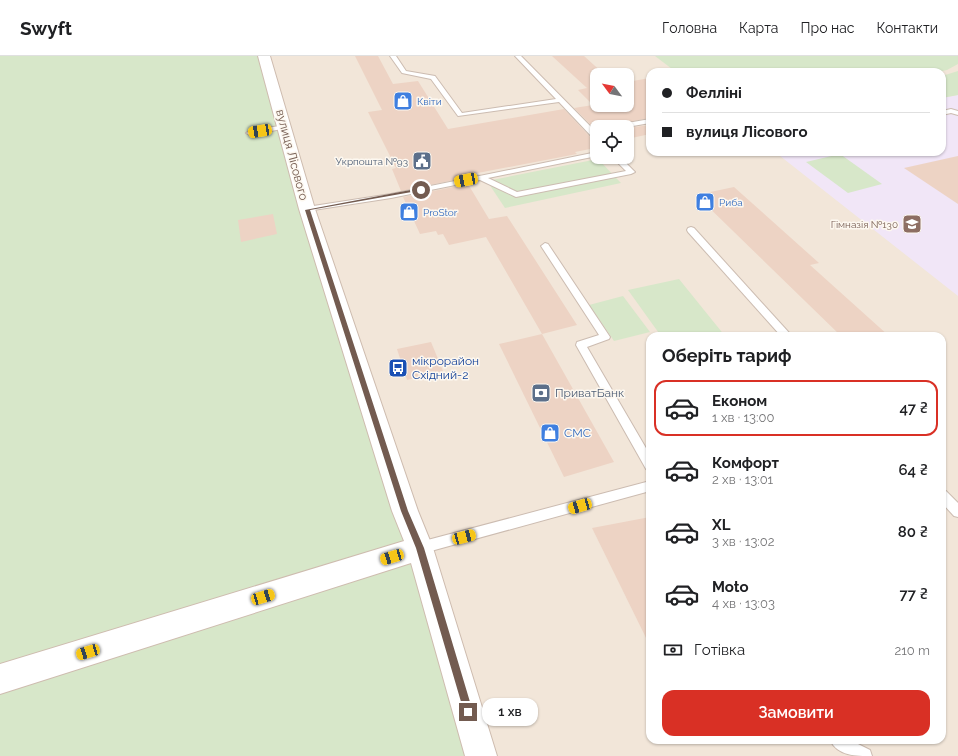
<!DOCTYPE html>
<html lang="uk">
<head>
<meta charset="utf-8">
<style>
	:root { --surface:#fff; --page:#f2f2f2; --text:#202124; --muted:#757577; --line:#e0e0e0; --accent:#d93025 }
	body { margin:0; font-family:Raleway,sans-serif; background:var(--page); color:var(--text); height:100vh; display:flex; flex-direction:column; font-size:15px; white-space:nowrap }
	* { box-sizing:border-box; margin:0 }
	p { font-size:13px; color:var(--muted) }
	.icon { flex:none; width:22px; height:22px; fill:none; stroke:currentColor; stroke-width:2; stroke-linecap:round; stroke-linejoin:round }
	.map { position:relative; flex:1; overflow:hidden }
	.drawer { position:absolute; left:646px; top:276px; width:300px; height:412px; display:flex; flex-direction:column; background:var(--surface); border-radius:12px; box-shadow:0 1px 3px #0004 }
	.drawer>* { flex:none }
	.banner { position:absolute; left:646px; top:12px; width:300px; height:88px; border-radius:12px; box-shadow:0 1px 3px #0004; display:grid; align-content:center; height:88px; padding:0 16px; background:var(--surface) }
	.needle { width:26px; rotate:302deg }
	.buttons { position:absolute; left:590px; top:12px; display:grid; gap:8px }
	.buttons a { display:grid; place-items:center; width:44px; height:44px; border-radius:8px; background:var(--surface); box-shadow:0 1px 3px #0004; font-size:20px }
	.end { position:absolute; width:18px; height:18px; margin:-9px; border:5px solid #735b50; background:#fff; box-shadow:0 0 0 2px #fff }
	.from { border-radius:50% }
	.bubble { position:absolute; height:28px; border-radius:12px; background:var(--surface); box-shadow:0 1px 3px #0004; font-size:13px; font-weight:600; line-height:28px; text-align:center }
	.car { position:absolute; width:12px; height:24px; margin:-12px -6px; border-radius:5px; box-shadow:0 0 3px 1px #0007; background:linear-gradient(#f5c518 24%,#345 0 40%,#f5c518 0 76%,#345 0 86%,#f5c518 0) }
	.banner b { display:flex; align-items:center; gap:14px; height:38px; font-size:15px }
	.banner b+b { border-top:1px solid var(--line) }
	.banner i { width:10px; height:10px; background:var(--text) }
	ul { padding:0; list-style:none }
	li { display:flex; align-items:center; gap:12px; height:56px; margin:0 8px 6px; padding:0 8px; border:2px solid transparent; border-radius:12px }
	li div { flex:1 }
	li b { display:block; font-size:15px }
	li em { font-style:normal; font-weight:600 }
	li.current { border-color:var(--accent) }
	li>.icon { width:36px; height:36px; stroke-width:1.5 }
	h2 { padding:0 16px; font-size:18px; line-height:48px }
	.pay { display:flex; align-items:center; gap:10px; height:44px; padding:0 16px; font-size:15px }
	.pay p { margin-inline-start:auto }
	.primary-button { display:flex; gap:8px; margin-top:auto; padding:8px 16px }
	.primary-button a { flex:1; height:46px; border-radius:12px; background:var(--accent); color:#fff; font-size:16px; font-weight:600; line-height:46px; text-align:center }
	header { display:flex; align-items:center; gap:24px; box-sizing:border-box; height:56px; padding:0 20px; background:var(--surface); border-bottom:1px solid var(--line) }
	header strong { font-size:19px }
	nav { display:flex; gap:22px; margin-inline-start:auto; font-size:14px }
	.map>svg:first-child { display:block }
	.residential { fill:#f2e6d9; fill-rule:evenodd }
	.education { fill:#f1e6f7 }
	.green { fill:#d7e7c9 }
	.building { fill:#edd3c4 }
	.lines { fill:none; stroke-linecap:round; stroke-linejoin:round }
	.lane-casing { stroke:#ccbcb1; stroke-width:2 }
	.secondary-casing { stroke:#cebcaf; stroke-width:2 }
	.lane { fill:#fff; fill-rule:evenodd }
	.secondary { fill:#fff; fill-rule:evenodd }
	.route { fill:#735b50 }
	.labels { text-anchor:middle; stroke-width:3; stroke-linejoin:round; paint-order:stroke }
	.far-shop-label { font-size:10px; fill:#366cbe; stroke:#fdf8f0; text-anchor:start }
	.far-service-label { font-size:10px; fill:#4e5e75; stroke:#fdf8f0; text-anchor:end }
	.far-education-label { font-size:10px; fill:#785e54; stroke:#fdf8f0; text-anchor:end }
	.street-label { font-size:12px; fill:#735b50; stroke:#fdf8f0 }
	.transit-label { font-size:12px; fill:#164399; stroke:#fdf8f0; text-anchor:start }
	.service-label { font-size:12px; fill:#4e5e75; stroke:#fdf8f0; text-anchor:start }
	.shop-label { font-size:12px; fill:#366cbe; stroke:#fdf8f0; text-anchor:start }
</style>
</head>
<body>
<header>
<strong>Swyft</strong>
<nav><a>Головна</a><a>Карта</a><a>Про нас</a><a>Контакти</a></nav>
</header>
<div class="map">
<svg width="958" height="700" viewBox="0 0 958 700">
	<rect width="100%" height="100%" fill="#fbf4ea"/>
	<!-- residential -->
	<path class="residential" d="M264,0H958V700H481ZM650,16H942V96H650ZM597,19H627V49H597ZM597,71H627V101H597ZM650,280H942V684H650Z"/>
	<!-- education -->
	<polygon class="education" points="958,39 958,240 775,96 942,96 942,42"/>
	<!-- green -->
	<g class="green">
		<polygon points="0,0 264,0 481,700 0,700"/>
		<polygon points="655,0 958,0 958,8 947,14 938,16 676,16"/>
		<polygon points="958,15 958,39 942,42 942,20"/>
		<polygon points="840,98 882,128 848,137 806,106"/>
		<polygon points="598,103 621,127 505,152 487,125"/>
		<polygon points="679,223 725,280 661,280 628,234"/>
		<polygon points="623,240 650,276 614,285 589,249"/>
	</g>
	<!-- building -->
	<g class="building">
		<polygon points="355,0 378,0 393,28 418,25 448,73 564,53 593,84 597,84 597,89 593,90 595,92 575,96 577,98 462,120 464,122 401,135 392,113 396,112 368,56 382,54"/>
		<polygon points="552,0 584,0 605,19 597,19 597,49 627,49 627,26 650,22 650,62 616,68 612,71 597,71 597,75 574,52 593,49 578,34 587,32"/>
		<polygon points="650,69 650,78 627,83 627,72"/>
		<polygon points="958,100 958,148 904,112"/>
		<polygon points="468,128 489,163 507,160 577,269 542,278 486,181 449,189 443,178 438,179 436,175 420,178 403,141"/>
		<polygon points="734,131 819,207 810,209 889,280 841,280 696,139"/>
		<polygon points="273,158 277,178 241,186 238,164"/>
		<polygon points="542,278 614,406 564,421 499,288"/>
		<polygon points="431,286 443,315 407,324 397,293"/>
		<polygon points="650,461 650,590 592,472"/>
	</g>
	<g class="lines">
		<defs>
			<g id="lane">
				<polygon points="390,0 396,0 406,15 435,20 462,57 556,43 515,0 521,0 597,77 597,83 594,83 559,46 458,60 431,23 402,17"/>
				<polygon points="951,53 958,55 958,59 951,57 942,59 942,55"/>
				<polygon points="650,63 650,67 627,71 613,71 616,69"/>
				<polygon points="285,69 288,71 287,72 250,79 246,77 250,75"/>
				<polygon points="597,96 597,100 488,122 517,136 626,115 612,101 620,101 635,116 631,118 516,141 480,124 391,142 307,155 303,153 307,151 391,138"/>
				<polygon points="691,171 694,172 792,280 781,280 688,176 687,174 688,172"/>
				<polygon points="545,187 548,188 610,281 609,283 587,291 650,399 650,415 646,413 576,289 577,286 599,279 541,190"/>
				<polygon points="650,425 650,435 420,498 415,496 413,492 415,488 420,486"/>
				<polygon points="942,434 946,435 958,447 958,461 954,460 942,447"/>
				<path d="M830,684H850L870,694L872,700C855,700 838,700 830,684Z"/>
			</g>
			<polygon id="secondary" points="258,0 270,0 315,153 418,455 433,492 497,700 465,700 411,507 0,638 0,608 404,485 392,455 299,153"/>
		</defs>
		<!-- lane casing -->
		<use href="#lane" class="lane-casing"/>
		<!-- secondary casing -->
		<use href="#secondary" class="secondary-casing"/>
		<!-- lane -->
		<use href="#lane" class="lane"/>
		<!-- secondary -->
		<use href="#secondary" class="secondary"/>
	</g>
	<!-- route -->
	<polygon class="route" points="421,132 423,134 310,154 408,455 424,492 473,656 471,659 468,660 465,659 464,656 416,492 401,455 305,154"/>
	<!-- icons -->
	<defs>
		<symbol id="shop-square" viewBox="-11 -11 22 22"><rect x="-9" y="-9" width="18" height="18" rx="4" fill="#3f7fe0" stroke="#fdf8f0"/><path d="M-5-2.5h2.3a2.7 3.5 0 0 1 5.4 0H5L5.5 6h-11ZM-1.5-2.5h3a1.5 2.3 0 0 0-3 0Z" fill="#fff"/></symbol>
		<symbol id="civic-square" viewBox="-11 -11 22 22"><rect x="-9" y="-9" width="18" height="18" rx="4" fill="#5c6f8a" stroke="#fdf8f0"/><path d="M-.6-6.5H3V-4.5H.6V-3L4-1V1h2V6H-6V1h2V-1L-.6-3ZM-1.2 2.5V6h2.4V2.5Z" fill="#fff"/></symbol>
		<symbol id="school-square" viewBox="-11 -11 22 22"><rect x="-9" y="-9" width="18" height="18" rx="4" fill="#8d6e63" stroke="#fdf8f0"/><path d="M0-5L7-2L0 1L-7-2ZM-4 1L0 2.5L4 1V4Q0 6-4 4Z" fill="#fff"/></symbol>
		<symbol id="bus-square" viewBox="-11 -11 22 22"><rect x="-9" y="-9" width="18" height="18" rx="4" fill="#1a4fb4" stroke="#fdf8f0"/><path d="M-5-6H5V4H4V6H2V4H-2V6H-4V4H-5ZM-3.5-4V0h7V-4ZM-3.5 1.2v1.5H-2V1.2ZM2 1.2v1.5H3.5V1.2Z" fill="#fff"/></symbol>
		<symbol id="bank-square" viewBox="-11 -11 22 22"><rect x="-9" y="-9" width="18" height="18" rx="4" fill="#5c6f8a" stroke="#fdf8f0"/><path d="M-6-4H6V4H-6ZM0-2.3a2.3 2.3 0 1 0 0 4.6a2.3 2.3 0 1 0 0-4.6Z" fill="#fff"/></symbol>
	</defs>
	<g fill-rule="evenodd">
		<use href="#shop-square" x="392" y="34" width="22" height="22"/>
		<use href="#civic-square" x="411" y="94" width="22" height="22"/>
		<use href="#shop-square" x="694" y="135" width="22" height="22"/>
		<use href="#shop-square" x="398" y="145" width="22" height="22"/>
		<use href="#school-square" x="901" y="157" width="22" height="22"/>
		<use href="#bus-square" x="387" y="301" width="22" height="22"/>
		<use href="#bank-square" x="530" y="326" width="22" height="22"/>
		<use href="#shop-square" x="539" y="366" width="22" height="22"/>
	</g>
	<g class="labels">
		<!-- far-shop labels -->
		<g class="far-shop-label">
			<text x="417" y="49">Квіти</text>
			<text x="719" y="150">Риба</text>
			<text x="423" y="160">ProStor</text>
		</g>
		<!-- far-service labels -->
		<g class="far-service-label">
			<text x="408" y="109">Укрпошта №93</text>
		</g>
		<!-- far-education labels -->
		<g class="far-education-label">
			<text x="898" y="172">Гімназія №130</text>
		</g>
		<!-- street labels -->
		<g class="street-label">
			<text transform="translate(292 99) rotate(75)" y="4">вулиця Лісового</text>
		</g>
		<!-- transit labels -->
		<g class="transit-label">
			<text x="412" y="309">мікрорайон<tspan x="412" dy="14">Східний-2</tspan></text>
		</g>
		<!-- service labels -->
		<g class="service-label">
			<text x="555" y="341">ПриватБанк</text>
		</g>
		<!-- shop labels -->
		<g class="shop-label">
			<text x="564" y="381">СМС</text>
		</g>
	</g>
</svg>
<div class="buttons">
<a><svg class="needle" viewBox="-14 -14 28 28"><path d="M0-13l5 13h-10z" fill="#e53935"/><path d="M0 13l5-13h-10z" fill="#757577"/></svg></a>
<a><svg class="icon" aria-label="locate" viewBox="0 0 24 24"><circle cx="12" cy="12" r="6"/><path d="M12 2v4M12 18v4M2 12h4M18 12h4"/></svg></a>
</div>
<i class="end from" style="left:421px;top:134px"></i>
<i class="end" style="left:468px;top:656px"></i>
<div class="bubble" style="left:482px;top:642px;width:56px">1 хв</div>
<i class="car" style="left:260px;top:75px;rotate:261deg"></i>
<i class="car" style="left:466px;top:124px;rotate:259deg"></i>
<i class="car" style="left:580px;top:450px;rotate:254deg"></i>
<i class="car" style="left:464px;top:481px;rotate:75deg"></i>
<i class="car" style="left:392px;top:501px;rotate:253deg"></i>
<i class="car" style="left:263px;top:541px;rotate:73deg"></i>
<i class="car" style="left:88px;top:596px;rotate:253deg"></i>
<div class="banner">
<b><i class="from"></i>Фелліні</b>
<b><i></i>вулиця Лісового</b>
</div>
<section class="drawer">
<h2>Оберіть тариф</h2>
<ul>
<li class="current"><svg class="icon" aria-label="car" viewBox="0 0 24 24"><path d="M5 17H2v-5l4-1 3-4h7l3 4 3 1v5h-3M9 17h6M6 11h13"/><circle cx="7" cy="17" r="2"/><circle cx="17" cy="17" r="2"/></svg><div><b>Економ</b><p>1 хв · 13:00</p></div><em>47 ₴</em></li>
<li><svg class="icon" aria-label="car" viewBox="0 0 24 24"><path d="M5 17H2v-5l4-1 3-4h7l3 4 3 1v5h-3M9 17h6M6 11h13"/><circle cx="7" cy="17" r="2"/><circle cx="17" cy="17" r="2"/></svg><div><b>Комфорт</b><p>2 хв · 13:01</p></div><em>64 ₴</em></li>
<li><svg class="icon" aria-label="car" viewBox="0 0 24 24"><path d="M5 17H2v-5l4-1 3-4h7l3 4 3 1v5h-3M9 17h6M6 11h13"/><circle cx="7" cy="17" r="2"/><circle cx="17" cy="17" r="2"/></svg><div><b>XL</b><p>3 хв · 13:02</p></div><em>80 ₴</em></li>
<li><svg class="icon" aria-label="car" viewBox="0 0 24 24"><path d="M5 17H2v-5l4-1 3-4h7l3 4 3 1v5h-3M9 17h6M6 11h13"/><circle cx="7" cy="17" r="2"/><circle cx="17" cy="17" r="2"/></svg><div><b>Moto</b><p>4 хв · 13:03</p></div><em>77 ₴</em></li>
</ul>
<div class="pay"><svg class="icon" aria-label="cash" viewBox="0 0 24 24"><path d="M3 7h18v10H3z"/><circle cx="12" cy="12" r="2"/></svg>Готівка<p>210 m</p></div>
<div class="primary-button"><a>Замовити</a></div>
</section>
</div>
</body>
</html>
